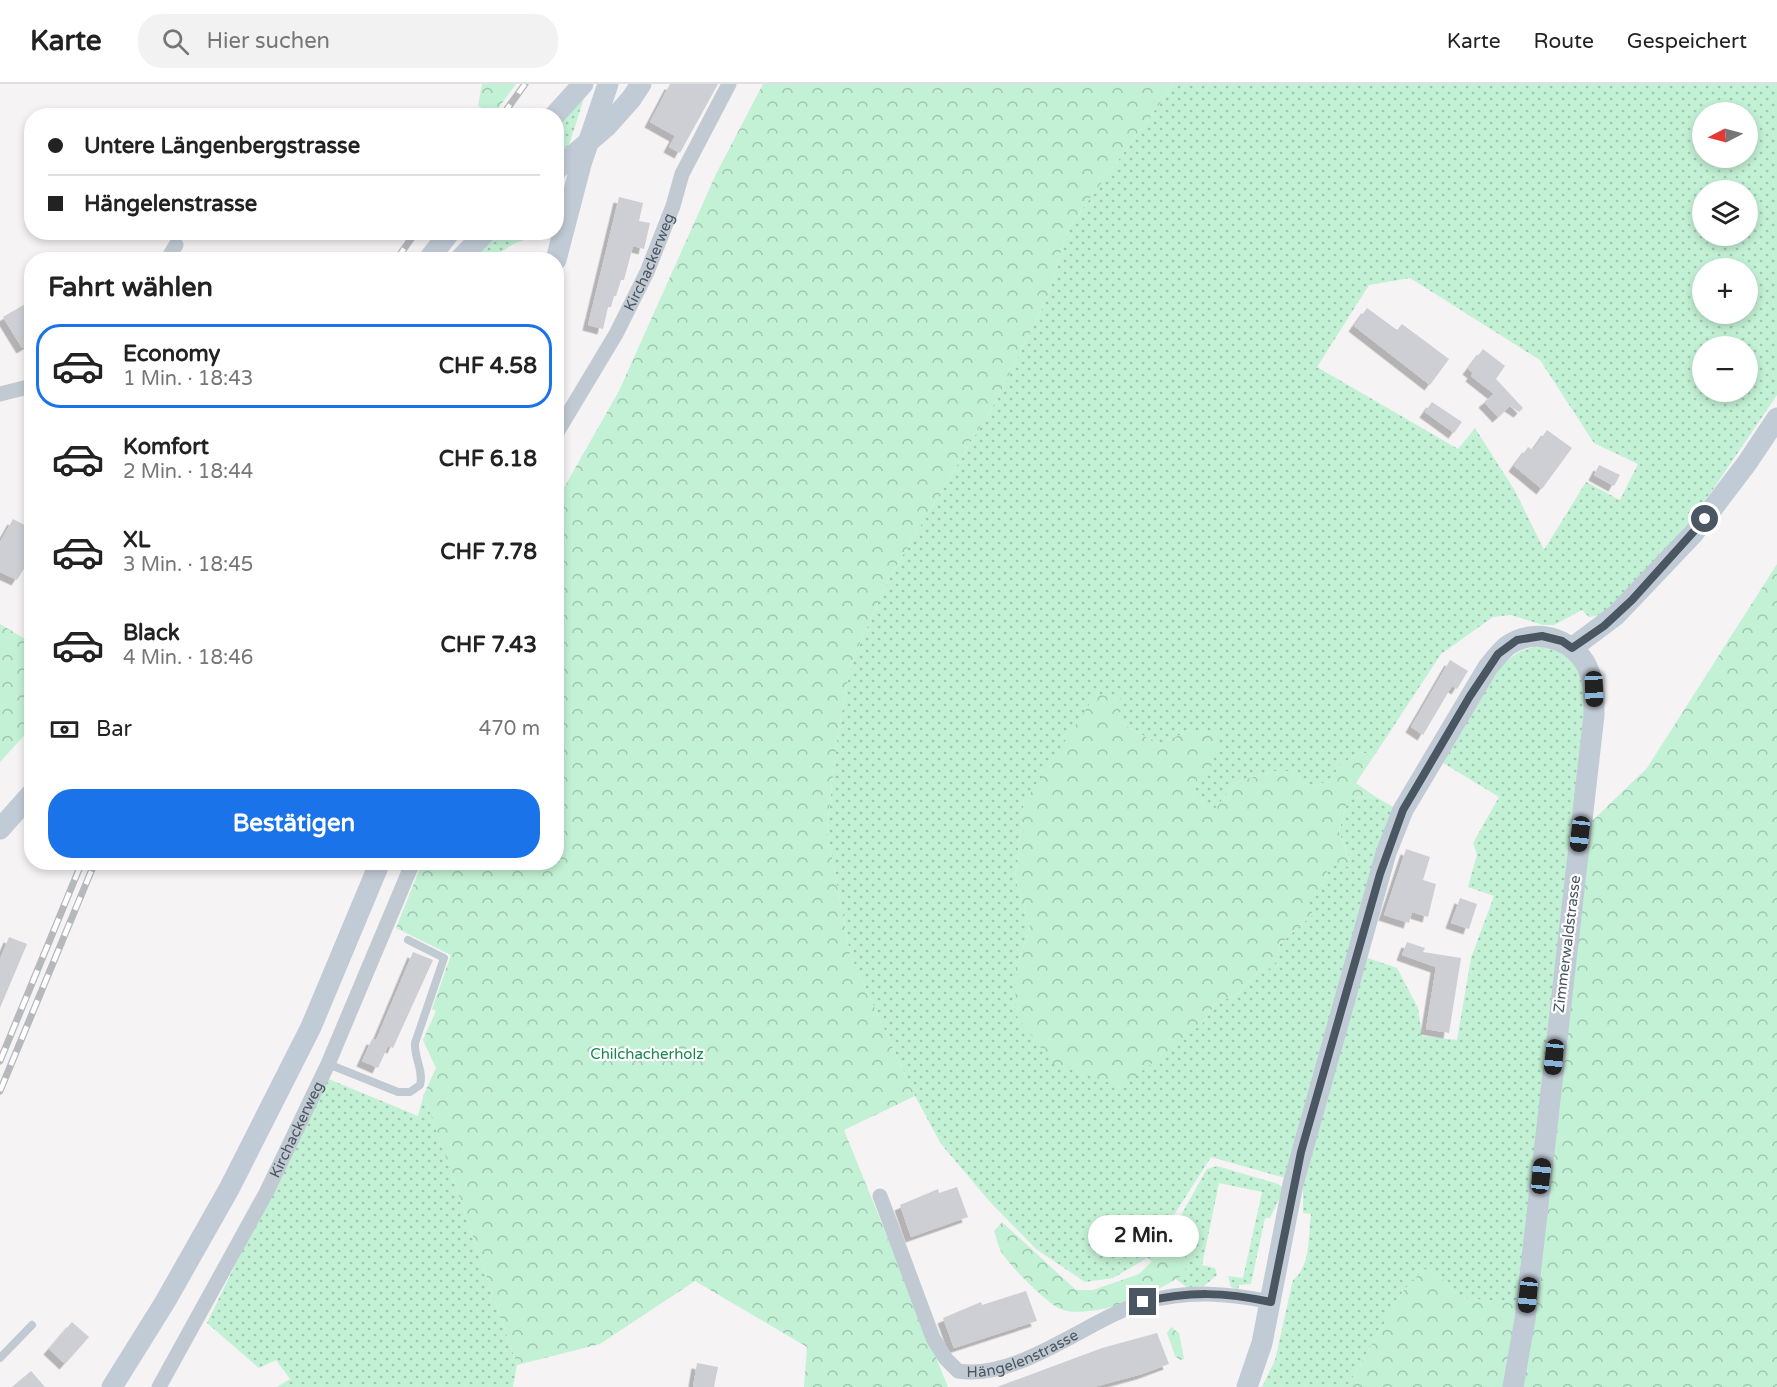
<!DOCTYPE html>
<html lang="de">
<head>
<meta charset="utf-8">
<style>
	:root { --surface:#fff; --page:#f2f2f2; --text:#222; --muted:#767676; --line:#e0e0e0; --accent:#1a73e8 }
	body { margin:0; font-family:"Varela Round",sans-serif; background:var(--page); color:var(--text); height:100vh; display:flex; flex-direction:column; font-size:22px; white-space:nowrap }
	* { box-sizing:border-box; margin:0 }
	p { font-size:20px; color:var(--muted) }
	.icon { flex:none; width:33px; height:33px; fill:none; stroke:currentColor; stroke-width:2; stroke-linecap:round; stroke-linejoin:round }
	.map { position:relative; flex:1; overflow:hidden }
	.panel { position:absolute; left:24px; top:168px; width:540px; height:618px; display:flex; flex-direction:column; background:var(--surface); border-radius:24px; box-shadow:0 3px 9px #0003 }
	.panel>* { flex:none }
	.top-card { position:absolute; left:24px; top:24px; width:540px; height:132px; border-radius:24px; box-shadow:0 3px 9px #0003; display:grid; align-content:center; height:132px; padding:0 24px; background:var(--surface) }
	.needle { width:39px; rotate:264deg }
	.controls { position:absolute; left:1692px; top:18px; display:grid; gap:12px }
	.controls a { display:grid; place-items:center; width:66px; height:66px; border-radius:50%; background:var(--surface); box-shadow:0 3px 9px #0003; font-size:30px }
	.end { position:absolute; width:27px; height:27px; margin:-14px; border:8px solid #4a5661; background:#fff; box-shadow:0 0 0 3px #fff }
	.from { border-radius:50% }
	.bubble { position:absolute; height:42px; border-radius:21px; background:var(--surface); box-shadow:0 3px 9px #0003; font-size:20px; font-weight:800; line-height:42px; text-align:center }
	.car { position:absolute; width:18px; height:36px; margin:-18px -9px; border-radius:8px; box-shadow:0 0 4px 2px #0007; background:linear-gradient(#222 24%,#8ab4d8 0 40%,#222 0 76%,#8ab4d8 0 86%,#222 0) }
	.top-card b { display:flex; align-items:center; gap:21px; height:57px; font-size:22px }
	.top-card b+b { border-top:2px solid var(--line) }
	.top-card i { width:15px; height:15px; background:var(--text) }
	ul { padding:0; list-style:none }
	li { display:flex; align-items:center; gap:18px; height:84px; margin:0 12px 9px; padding:0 12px; border:3px solid transparent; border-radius:24px }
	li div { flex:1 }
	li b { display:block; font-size:22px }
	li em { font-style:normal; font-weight:800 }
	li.current { border-color:var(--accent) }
	li>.icon { width:54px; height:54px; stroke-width:1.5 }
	h2 { padding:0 24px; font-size:27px; line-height:72px }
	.pay { display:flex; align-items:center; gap:15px; height:66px; padding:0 24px; font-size:22px }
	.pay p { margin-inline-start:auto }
	.cta { display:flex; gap:12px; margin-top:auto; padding:12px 24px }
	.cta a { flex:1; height:69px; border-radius:24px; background:var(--accent); color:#fff; font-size:24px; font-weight:800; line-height:69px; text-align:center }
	header { display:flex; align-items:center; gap:36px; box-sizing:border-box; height:84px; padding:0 30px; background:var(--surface); border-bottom:2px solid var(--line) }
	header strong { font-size:28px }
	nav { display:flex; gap:33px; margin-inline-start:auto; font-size:21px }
	.search { width:420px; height:54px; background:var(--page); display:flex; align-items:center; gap:15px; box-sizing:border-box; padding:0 21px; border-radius:24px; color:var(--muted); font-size:22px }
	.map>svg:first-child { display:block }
	.grass { fill:url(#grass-dots); fill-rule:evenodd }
	.forest { fill:url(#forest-crowns) }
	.building { fill:#cdcfd5; filter:url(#shadow) }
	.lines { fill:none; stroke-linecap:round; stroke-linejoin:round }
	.lane { stroke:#c1cad2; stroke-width:8 }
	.street { stroke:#c1cad2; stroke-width:15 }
	.secondary { stroke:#c1cbd6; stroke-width:21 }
	.rail-casing { stroke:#b5b8bd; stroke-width:7 }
	.rail { stroke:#fff; stroke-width:4.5; stroke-dasharray:14; stroke-linecap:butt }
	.secondary-bridge { stroke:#c1cbd6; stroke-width:21 }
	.route { stroke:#4a5661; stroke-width:8 }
	.labels { text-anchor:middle; stroke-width:4.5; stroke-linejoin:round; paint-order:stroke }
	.street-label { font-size:15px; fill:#4a5661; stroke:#fff }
	.park-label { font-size:15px; fill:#17864f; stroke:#fff }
</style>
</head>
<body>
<header>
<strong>Karte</strong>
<div class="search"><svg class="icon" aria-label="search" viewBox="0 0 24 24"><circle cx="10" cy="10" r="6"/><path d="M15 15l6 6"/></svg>Hier suchen</div>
<nav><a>Karte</a><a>Route</a><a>Gespeichert</a></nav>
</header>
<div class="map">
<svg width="1777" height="1303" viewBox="0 0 1777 1303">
	<defs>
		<pattern id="grass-dots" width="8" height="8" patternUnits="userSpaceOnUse" patternTransform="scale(1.5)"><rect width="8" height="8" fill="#c3f1d5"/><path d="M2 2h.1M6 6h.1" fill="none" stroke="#a0c6b0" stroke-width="1.8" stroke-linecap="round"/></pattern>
		<pattern id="forest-crowns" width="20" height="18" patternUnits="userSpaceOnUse" patternTransform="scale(1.5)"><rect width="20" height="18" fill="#c3f1d5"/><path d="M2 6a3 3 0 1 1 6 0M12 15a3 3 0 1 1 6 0" fill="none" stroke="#a0c6b0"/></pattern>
		<filter id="shadow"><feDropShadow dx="-5.5" dy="5.5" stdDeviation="0" flood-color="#0004"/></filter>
	</defs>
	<rect width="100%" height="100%" fill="#f5f3f3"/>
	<!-- grass -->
	<g class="grass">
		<path d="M1174,0H1777V311L1699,426L1657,476L1602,531L1589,533L1582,526L1554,541H1543L1511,531L1493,533L1441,570L1374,672L1361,668L1341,680L1330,697L1312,702L1273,687L1237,698L1213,727L1193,713L1199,690L1190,646L1161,660L1132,646L1118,635L1052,680L1024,719L1015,793L1030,844L1015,885L1202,940L1216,919L1236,911L1261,885L1267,886L1276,878L1280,860L1313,830L1306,819L1323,799L1329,781L1350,776L1339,748L1348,714L1376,713L1395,724L1350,868L1397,884L1418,924L1422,952L1457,956L1471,874L1494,812L1468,803L1477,770L1473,759L1499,713L1440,677C1461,641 1505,540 1558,567C1584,581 1585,610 1586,636L1518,1219L1460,1214L1441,1194L1424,1185L1403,1207L1347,1303H1262L1275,1276L1293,1196C1311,1183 1308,1151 1311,1130L1303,1129V1099L1211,1073L1149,1170L1175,1142L1207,1085L1217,1082L1278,1100L1284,1105L1270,1134H1265L1251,1200L1239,1201L1238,1206L1231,1203L1228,1192L1243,1194L1262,1108L1219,1099L1202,1181L1215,1184L1217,1191L1204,1202L1188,1204L1147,1174L1113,1194L1085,1198L1036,1165L991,1119L941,1060L915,1012L850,870L827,746L837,656L851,579L889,494L997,315L1047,214L1069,143ZM1702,28H1748V74H1702ZM1702,106H1748V152H1702ZM1702,184H1748V230H1702ZM1410,194L1540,276L1594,359L1638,380L1620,416L1586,398L1544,466L1515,407L1475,344L1458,365L1317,283L1369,201ZM1702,262H1748V308H1702Z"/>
		<polygon points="585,11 569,61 557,71 557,37"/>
		<polygon points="496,149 542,149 513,160 491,175 470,176"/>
		<polygon points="326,994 418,1032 424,1010 517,1281 513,1303 277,1303 290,1295 276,1276 259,1284 207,1239"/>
	</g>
	<!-- forest -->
	<g class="forest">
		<polygon points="482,0 516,0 494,30 478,22"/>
		<polygon points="763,0 1174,0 1069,143 1047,214 997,315 889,494 851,579 837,656 827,746 850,870 915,1012 844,1046 948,1303 804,1303 807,1263 695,1197 600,1260 517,1281 424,1010 436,984 423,956 436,927 432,925 451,871 396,844 422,779 556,778 557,416 619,307 716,90"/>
		<polygon points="1777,480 1777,1303 1347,1303 1403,1207 1424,1185 1441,1194 1460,1214 1536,1220 1589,740 1647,684"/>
		<polygon points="0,540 32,559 31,644 0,678"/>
		<polygon points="1096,610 1120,614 1118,635 1132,646 1161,660 1190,646 1219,648 1218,663 1210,686 1199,690 1193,713 1206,715 1213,727 1237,698 1273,687 1294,687 1297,696 1312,702 1330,697 1341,680 1361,668 1374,672 1356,699 1376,713 1348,714 1339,748 1350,777 1349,783 1329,781 1323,799 1307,819 1313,830 1280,860 1276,878 1267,887 1261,885 1236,911 1216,919 1202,940 1122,1003 1053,980 1016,931 1015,885 1030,844 1015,793 1024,719"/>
		<path d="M1002,1138L1076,1206H1093L1139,1190L1170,1160L1181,1161L1187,1177L1185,1189C1158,1209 1096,1235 1063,1226C1049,1222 1010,1182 1002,1169C998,1163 997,1154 994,1147Z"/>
		<polygon points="1171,1243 1179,1249 1184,1275 1180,1276 1175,1272 1167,1249"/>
	</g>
	<!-- building -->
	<g class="building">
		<polygon points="670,0 718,0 680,69 669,63 675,52 650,38"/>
		<polygon points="619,113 643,119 639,137 650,139 644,165 633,162 624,196 621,196 616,212 614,212 611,223 608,223 603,245 588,241"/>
		<polygon points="32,216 32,258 22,264 3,233"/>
		<polygon points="1367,224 1397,246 1402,240 1449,275 1430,301 1354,242"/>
		<polygon points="1483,265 1505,282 1496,295 1523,324 1519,328 1510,322 1498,333 1484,318 1494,310 1471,292 1473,289 1468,285"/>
		<polygon points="1432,318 1462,338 1454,349 1425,328"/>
		<polygon points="1547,346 1572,364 1542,405 1514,382 1528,363 1533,366"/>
		<polygon points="1599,381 1620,391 1614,402 1594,391"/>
		<polygon points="13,435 32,445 32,472 17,496 0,488 0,458"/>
		<polygon points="1450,576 1468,587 1457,605 1452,602 1423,651 1411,643"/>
		<polygon points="1406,765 1430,773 1423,796 1436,800 1428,833 1412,828 1409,839 1384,831"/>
		<polygon points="1460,814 1477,820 1469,845 1451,839"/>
		<polygon points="9,853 27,860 0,924 0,875"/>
		<polygon points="1407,858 1425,864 1423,868 1461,874 1449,949 1426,945 1436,883 1402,871"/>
		<polygon points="413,868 433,876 393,964 388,962 378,984 362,977 372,955 376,956"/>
		<polygon points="957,1103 968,1133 911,1153 900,1121 938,1105 939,1109"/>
		<polygon points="1026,1207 1037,1237 954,1264 943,1234 981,1218 982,1221"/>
		<polygon points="72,1238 89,1253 65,1280 49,1265"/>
		<polygon points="1157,1249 1169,1280 1142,1290 1094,1303 997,1303 1102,1264"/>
		<polygon points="697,1279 718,1283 714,1303 693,1303"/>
		<polygon points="31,1287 45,1303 12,1303"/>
	</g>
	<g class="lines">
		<!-- lane -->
		<g class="lane">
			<path d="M328,980L398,1008H410L420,1001C424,987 414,974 415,959L444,874L408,856"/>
			<polyline points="0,1274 32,1241"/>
		</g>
		<!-- street -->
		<g class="street">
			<polyline points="167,176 176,161"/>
			<polyline points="0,310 32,302"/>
			<path id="s1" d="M556,350L616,250L647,188L673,122L682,90L729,0"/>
			<path id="s2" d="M880,1112L933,1254L946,1275L958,1287C1019,1297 1089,1234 1145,1218C1188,1206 1228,1209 1271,1218"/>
			<path id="s3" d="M159,1303L266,1109L328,980L413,778"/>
		</g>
		<!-- secondary -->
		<g class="secondary">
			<polyline points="631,15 641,0"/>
			<polyline points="554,32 583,0"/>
			<polyline points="428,176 450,148"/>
			<polyline points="459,176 486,148"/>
			<polyline points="556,176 581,80 608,0"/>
			<polyline points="1572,564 1616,531 1693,450 1747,379 1777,334"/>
			<polyline points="0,745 32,709"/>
			<polyline points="112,1303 165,1218 229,1105 311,943 380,778"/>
			<path d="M1247,1303L1262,1259L1293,1100L1386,769L1403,726L1488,583C1494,576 1500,568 1507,562C1537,541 1579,556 1590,590C1595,603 1594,617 1594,631L1525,1235L1513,1303"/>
		</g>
		<defs>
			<g id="rail">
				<polyline points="502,32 525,0"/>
				<polyline points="396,176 416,148"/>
				<polyline points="0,977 82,778"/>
				<polyline points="0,1007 95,778"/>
			</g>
		</defs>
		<!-- rail casing -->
		<use href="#rail" class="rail-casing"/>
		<!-- rail -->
		<use href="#rail" class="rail"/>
		<!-- secondary-bridge -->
		<polyline class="secondary-bridge" points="556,86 607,42 631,15"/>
	</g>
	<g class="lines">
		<!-- route -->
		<path class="route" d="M1143,1218C1190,1207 1224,1208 1271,1218L1301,1068L1380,790L1403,726L1470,612L1498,570L1517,556L1542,552L1562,557L1572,564L1604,542L1632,516L1705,435"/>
	</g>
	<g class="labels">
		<!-- street labels -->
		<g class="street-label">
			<text dy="5" stroke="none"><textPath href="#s1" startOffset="196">Kirchackerweg</textPath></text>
			<text transform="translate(1567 860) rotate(-83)" y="5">Zimmerwaldstrasse</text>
			<text dy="5" stroke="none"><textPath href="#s3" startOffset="292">Kirchackerweg</textPath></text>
			<text dy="5" stroke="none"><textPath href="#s2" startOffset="261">Hängelenstrasse</textPath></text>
		</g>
		<!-- park labels -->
		<g class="park-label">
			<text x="647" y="975">Chilchacherholz</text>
		</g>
	</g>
</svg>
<div class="controls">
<a><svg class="needle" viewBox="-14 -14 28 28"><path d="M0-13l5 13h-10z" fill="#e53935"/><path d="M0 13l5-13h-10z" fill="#767676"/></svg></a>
<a><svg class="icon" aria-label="layers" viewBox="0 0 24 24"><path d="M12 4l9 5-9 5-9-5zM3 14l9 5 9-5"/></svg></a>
<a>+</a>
<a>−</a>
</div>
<i class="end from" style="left:1705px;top:435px"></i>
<i class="end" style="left:1143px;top:1218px"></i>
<div class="bubble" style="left:1088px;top:1131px;width:111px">2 Min.</div>
<i class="car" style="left:1594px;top:605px;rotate:178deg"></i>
<i class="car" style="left:1580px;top:750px;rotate:187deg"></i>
<i class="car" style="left:1554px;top:973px;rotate:186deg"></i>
<i class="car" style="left:1541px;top:1092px;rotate:6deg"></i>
<i class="car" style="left:1528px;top:1211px;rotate:186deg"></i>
<div class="top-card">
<b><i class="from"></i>Untere Längenbergstrasse</b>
<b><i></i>Hängelenstrasse</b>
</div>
<section class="panel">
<h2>Fahrt wählen</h2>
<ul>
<li class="current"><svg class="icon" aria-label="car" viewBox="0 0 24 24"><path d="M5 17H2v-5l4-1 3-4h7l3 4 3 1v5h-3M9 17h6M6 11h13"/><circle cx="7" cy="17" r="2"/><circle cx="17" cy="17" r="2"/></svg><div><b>Economy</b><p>1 Min. · 18:43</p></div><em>CHF 4.58</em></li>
<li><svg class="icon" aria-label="car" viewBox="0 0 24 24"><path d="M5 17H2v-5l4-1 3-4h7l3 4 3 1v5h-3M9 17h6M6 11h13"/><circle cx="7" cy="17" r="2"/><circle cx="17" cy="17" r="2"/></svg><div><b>Komfort</b><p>2 Min. · 18:44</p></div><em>CHF 6.18</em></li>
<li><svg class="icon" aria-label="car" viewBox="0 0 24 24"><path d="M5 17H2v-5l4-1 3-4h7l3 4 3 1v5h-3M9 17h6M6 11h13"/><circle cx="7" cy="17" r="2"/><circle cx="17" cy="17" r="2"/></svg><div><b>XL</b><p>3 Min. · 18:45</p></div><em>CHF 7.78</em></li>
<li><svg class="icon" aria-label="car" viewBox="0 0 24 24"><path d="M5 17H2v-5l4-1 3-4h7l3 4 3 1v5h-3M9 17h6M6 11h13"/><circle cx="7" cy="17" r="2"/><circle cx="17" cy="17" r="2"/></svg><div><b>Black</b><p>4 Min. · 18:46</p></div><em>CHF 7.43</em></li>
</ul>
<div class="pay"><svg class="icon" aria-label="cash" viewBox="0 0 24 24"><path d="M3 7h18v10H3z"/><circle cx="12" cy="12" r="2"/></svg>Bar<p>470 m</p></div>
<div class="cta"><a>Bestätigen</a></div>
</section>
</div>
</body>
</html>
